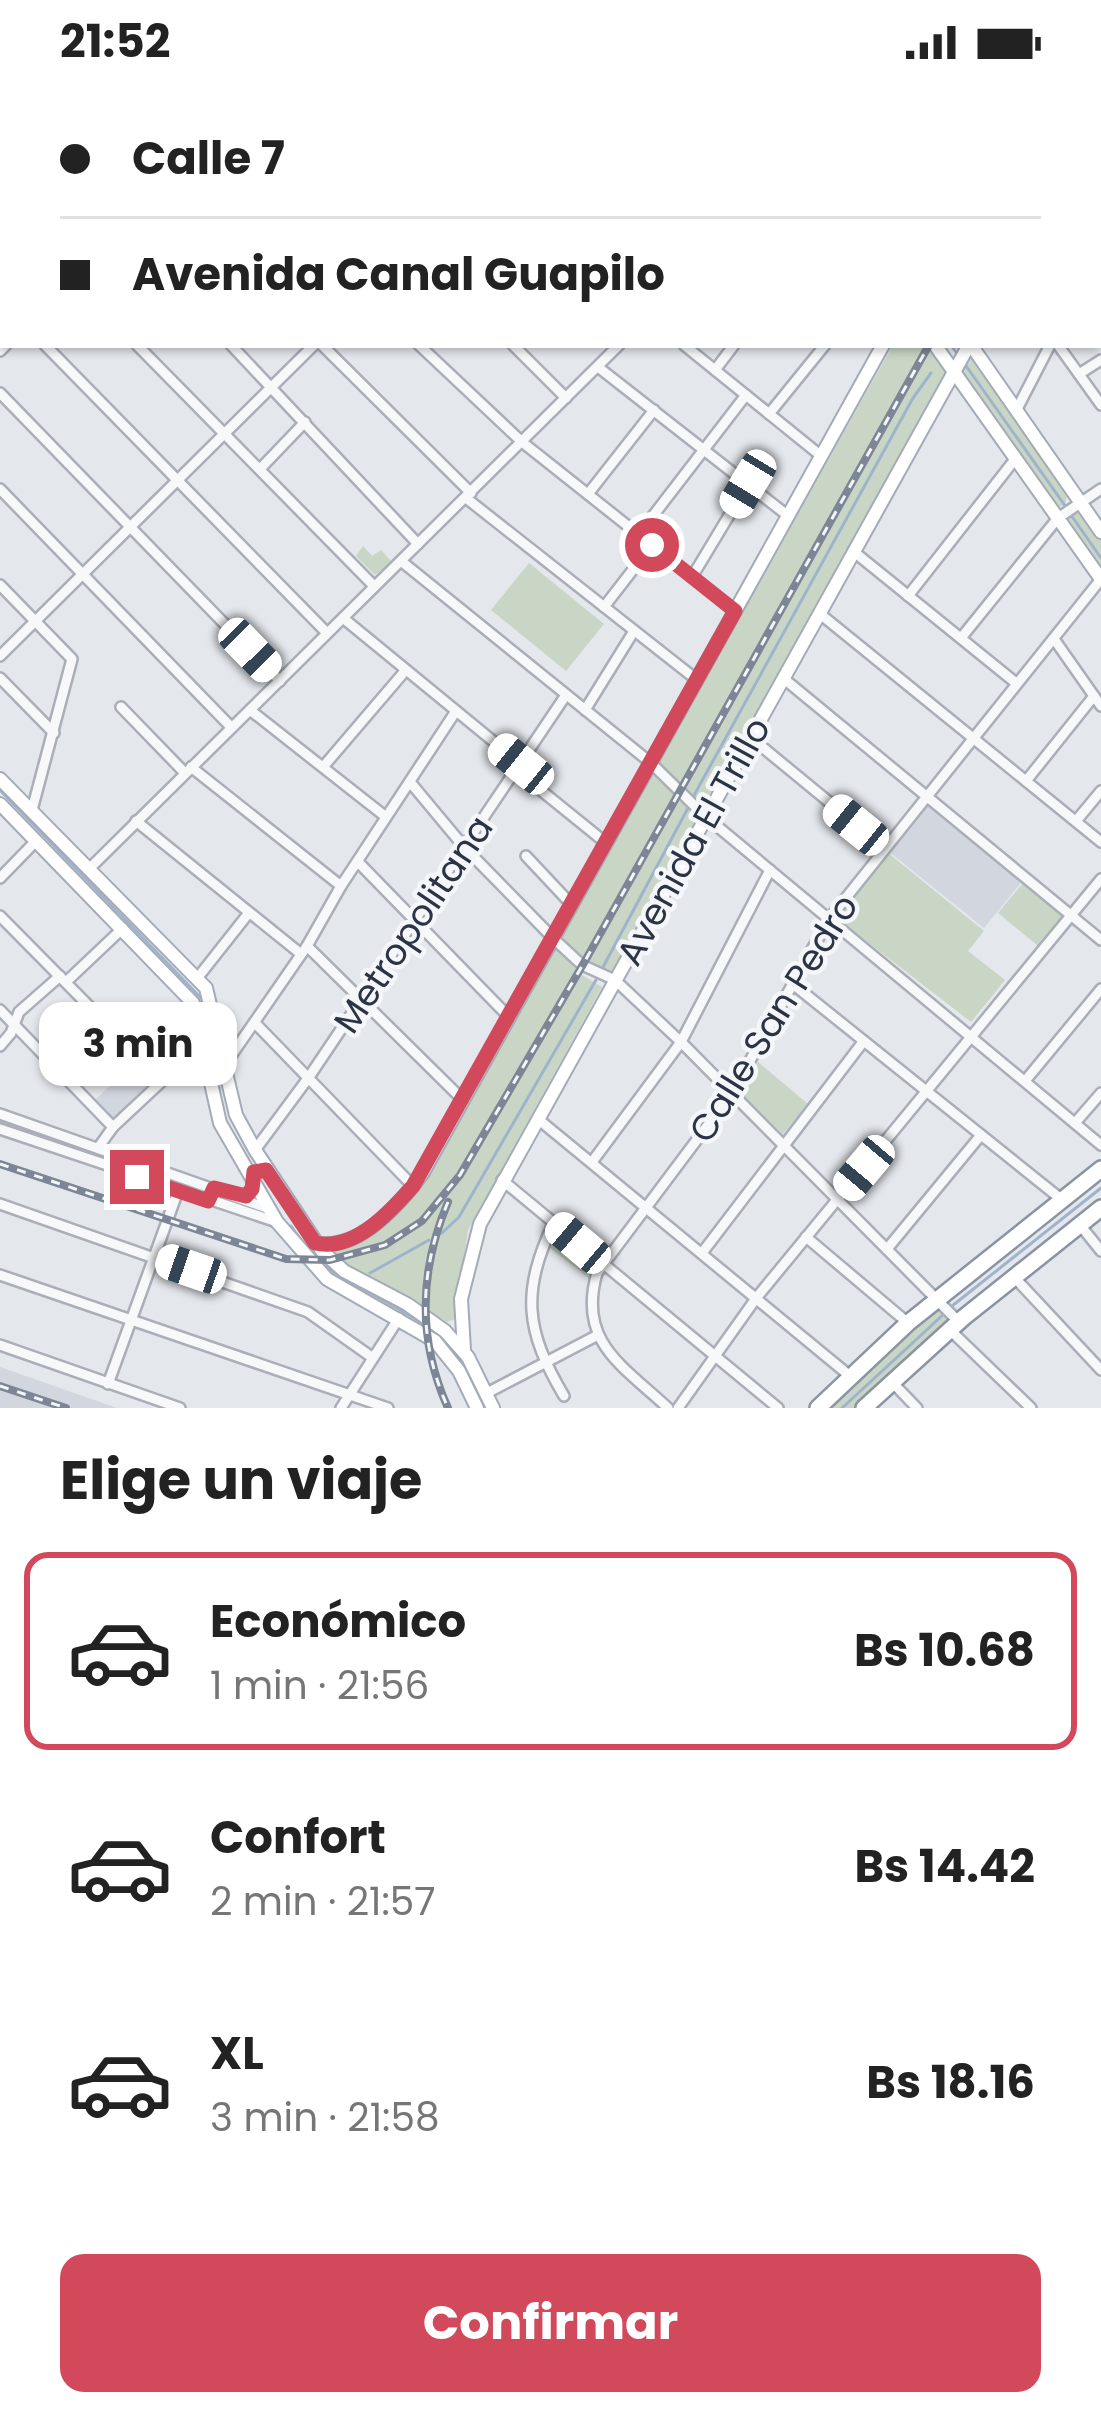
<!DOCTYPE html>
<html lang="es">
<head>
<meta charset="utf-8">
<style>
	:root { --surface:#fff; --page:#f6f6f6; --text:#222; --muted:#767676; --line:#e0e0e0; --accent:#d1495b }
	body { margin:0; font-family:Poppins,sans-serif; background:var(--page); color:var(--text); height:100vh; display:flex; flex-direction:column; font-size:45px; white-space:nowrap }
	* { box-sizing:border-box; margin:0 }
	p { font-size:39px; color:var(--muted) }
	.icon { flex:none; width:66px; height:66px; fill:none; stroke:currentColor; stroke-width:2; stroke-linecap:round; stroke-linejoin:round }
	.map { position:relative; height:1324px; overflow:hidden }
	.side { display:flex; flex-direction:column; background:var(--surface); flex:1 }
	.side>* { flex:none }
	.guide { position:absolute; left:0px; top:0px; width:1101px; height:264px; box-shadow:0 3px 9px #0004; display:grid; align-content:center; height:264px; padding:0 60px; background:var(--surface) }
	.end { position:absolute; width:54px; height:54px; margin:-27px; border:15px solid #d1495b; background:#fff; box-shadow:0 0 0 6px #fff }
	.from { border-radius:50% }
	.bubble { position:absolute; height:84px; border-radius:24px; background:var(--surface); box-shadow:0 3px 9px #0004; font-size:39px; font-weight:700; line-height:84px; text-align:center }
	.car { position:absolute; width:36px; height:72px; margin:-36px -18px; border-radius:15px; box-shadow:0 0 9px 3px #0007; background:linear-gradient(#fff 24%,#345 0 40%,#fff 0 76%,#345 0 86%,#fff 0) }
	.guide b { display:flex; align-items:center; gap:42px; height:114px; font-size:45px }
	.guide b+b { border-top:3px solid var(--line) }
	.guide i { width:30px; height:30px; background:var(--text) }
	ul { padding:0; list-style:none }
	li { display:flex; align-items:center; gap:36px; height:198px; margin:0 24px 18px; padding:0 36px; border:6px solid transparent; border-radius:24px }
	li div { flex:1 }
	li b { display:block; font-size:45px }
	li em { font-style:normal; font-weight:700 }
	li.selected { border-color:var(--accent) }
	li>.icon { width:108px; height:108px; stroke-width:1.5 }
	h2 { padding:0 60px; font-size:54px; line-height:144px }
	.primary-button { display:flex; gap:24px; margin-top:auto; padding:24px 60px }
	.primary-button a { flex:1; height:138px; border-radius:24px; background:var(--accent); color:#fff; font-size:48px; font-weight:700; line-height:138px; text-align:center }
	.status { display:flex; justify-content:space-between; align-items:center; height:84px; padding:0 60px; background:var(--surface); direction:ltr }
	.status svg { height:33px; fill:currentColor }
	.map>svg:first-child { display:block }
	.built { fill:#d2d6de }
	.green { fill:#c9d6c5 }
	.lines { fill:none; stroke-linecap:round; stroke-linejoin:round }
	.stream { stroke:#9fb4cc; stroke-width:3 }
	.minor-casing { stroke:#a9aeb7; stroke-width:14 }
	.major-casing { stroke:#a3abb8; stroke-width:16 }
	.highway-casing { stroke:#8b94a3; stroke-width:20 }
	.minor { stroke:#f7f8fa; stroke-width:9 }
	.major { stroke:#fff; stroke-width:12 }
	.highway { stroke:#fff; stroke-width:15 }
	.rail-casing { stroke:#7d8696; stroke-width:8 }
	.rail { stroke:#f4f6f9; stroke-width:3; stroke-dasharray:9; stroke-linecap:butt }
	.route { stroke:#d1495b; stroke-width:15 }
	.labels { text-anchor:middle; stroke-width:9; stroke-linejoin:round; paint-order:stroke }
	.street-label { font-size:36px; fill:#2b3445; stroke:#f4f6f9 }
</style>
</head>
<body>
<div class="status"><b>21:52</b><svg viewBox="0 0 49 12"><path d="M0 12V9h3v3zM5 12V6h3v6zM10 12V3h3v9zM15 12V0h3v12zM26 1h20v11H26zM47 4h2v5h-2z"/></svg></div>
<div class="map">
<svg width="1101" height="1324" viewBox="0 0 1101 1324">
	<rect width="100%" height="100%" fill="#e4e7ec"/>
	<!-- built -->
	<g class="built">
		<polygon points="929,717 1025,794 984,844 888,767"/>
		<polygon points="134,979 153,998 153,1003 116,1039 94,1017"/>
		<polygon points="0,1283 117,1324 0,1324"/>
	</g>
	<!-- green -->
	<g class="green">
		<polygon points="893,261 928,261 948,288 702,724 657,680"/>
		<polygon points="970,267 1068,407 1065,421 1056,423 960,288"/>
		<polygon points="1078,427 1101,455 1101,490 1063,437"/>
		<polygon points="363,462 372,472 381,466 392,478 375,491 356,472"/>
		<polygon points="529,479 604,540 566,587 491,526"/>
		<path d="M650,686L695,728L696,737L613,887C591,889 572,866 557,852Z"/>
		<polygon points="887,768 984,847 968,867 1005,896 971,938 838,835 837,830"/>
		<polygon points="1028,793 1064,830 1038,862 998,829"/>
		<polygon points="551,861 582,891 602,903 468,1146 455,1235 447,1238 395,1205 346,1183 328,1167 343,1163 399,1126"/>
		<polygon points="758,978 808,1020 783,1050 738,1007"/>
		<polygon points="554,1145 596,1177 593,1197 546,1161"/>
		<polygon points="931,1224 943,1225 949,1234 947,1239 857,1324 830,1324"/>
	</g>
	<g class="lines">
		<!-- stream -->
		<g class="stream">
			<polyline points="746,0 749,3"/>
			<polyline points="1044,3 1046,0"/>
			<polyline points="1098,3 1099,0"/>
			<polyline points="951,261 958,271"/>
			<polyline points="964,279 1066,423"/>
			<polyline points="1071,431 1101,474"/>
			<polyline points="0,706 201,914"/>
			<polyline points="692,715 913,314 931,289"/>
			<polyline points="602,885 688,724"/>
			<polyline points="0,1039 95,1072"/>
			<polyline points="144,1089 262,1128"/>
			<polyline points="291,1142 301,1157"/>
			<polyline points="442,1149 459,1133 596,896"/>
			<polyline points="325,1183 421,1238"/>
			<polyline points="370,1189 429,1156"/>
			<polyline points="952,1222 1101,1104"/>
			<polyline points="429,1243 458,1271 484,1324"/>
			<polyline points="842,1324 945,1229"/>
		</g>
		<defs>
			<g id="minor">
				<polyline points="69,0 72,3"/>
				<polyline points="163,0 166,3"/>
				<polyline points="259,0 261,3"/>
				<polyline points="352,0 355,3"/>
				<polyline points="447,0 450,3"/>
				<polyline points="541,0 544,3"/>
				<polyline points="635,0 638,3"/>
				<polyline points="832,0 835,3"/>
				<polyline points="925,0 927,3"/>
				<polyline points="1081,0 1082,3"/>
				<polyline points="178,3 181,0"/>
				<polyline points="377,3 380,0"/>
				<polyline points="569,3 572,0"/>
				<polyline points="816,3 819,0"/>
				<polyline points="0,26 3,29"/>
				<polyline points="1098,27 1101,30"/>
				<polyline points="0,124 3,127"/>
				<polyline points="1098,174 1101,169"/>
				<polyline points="0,183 3,180"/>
				<polyline points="0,215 3,218"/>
				<polyline points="45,261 327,549"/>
				<polyline points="137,261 374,502"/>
				<polyline points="231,261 418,460"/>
				<polyline points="322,261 471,409"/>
				<polyline points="419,261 522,358 735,527"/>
				<polyline points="513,261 566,314"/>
				<polyline points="684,261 820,371"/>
				<polyline points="1058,261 1101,321"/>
				<polyline points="0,267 6,261"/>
				<polyline points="598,283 787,431"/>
				<polyline points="715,286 734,261"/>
				<polyline points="1079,290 1101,276"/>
				<polyline points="0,309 280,597"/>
				<polyline points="1017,325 1050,261"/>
				<polyline points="769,330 825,261"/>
				<polyline points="260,385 305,338"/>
				<polyline points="0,405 231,643"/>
				<polyline points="588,410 654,326"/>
				<polyline points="466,414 697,596"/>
				<polyline points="639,450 746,311"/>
				<polyline points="853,467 1016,599"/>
				<polyline points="401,477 651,679 706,733 1101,1061"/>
				<polyline points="692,493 748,400"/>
				<polyline points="0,501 72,575 32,726"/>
				<polyline points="908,512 1016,374"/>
				<polyline points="604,523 652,461"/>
				<polyline points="819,529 1101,758"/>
				<polyline points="343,534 521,680"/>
				<polyline points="961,554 1058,434 1101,405"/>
				<polyline points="1054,555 1101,622"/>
				<polyline points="0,572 314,261"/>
				<polyline points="0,594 54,649"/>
				<polyline points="783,594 1101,856"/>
				<polyline points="121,623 185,689"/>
				<polyline points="250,626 386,733"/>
				<polyline points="585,626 634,547"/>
				<polyline points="750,653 885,764"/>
				<polyline points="191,683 341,802"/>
				<polyline points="323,683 405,587"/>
				<polyline points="517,687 606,759"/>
				<polyline points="1026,697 1094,612"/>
				<polyline points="410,698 465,764 553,854 582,881 615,896 681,958 959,1238"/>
				<polyline points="136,737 301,870"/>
				<polyline points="1076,737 1101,707"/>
				<polyline points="526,772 572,821"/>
				<polyline points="358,778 509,933"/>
				<polyline points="90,784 619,261"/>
				<polyline points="0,794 36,757"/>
				<polyline points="0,832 162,996"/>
				<polyline points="307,862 463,1016"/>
				<polyline points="199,892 248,830"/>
				<polyline points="66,898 123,844"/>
				<polyline points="794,901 1061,1115"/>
				<polyline points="0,926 113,1043"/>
				<polyline points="255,939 413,1102"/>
				<polyline points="0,962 11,949 19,928 60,892"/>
				<polyline points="224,982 307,862 341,802 456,627"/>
				<polyline points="1025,997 1101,905"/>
				<polyline points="0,1030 267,1124"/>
				<polyline points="538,1035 850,1292"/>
				<polyline points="1075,1039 1101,1009"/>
				<polyline points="0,1045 277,1138"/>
				<polyline points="98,1064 113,1043 203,959"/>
				<polyline points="255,1066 309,993 566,611"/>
				<polyline points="592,1078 681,958 770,786"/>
				<polyline points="502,1096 778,1324"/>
				<polyline points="0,1120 308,1228 373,1274"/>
				<path d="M554,1138C521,1208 525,1246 564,1312"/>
				<polyline points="1080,1141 1101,1167"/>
				<polyline points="806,1153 908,1239"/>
				<polyline points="887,1165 981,1051"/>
				<polyline points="702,1169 863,958"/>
				<polyline points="0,1191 388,1324"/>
				<polyline points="1015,1194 1101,1286"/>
				<polyline points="950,1246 1031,1324"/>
				<polyline points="0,1261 180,1324"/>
				<polyline points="891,1297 917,1324"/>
				<polyline points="108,1300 178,1107"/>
				<polyline points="487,1309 596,1252"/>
				<polyline points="341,1324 399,1234"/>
				<path d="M668,1324C623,1282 577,1258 597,1189L732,1009L829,835L1101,495"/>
				<polyline points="678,1324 757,1213 1101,795"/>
			</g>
			<g id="major">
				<polyline points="736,0 739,3"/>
				<polyline points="760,0 763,3"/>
				<polyline points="1035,3 1037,0"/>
				<polyline points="1098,21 1101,16"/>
				<polyline points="935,261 1101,495"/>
				<polyline points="971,261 1101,448"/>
				<polyline points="0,695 206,904 236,1031 255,1066 322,1167 344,1187 407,1220 445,1247 468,1273 493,1324"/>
				<polyline points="0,720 193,919 220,1039 277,1138 327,1195 435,1257 459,1287 477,1324"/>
				<path d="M315,1159C358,1168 399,1121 422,1090L883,261"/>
				<polyline points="464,1266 461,1215 480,1140 969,261"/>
			</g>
			<g id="highway">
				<polyline points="818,1324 908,1239 1101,1085"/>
				<polyline points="864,1324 963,1234 1101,1124"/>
			</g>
		</defs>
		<!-- minor casing -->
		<use href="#minor" class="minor-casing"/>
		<!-- major casing -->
		<use href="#major" class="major-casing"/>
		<!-- highway casing -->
		<use href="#highway" class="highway-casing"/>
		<!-- minor -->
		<use href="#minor" class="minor"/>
		<!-- major -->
		<use href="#major" class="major"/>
		<!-- highway -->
		<use href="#highway" class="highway"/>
		<defs>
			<g id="rail">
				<polyline points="1070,3 1071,0"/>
				<polyline points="0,1080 286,1175 330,1176 385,1161 422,1137 460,1091 585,877 929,261"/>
				<path d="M448,1118C419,1187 417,1255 448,1324"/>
				<polyline points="0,1302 66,1324"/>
			</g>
		</defs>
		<!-- rail casing -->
		<use href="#rail" class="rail-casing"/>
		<!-- rail -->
		<use href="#rail" class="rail"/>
	</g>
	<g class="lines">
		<!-- route -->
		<path class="route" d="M137,1093L208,1117L214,1104L246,1112L252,1105L254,1088L266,1086L315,1159C354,1168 390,1128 413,1102L735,527L652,461"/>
	</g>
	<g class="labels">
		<!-- street labels -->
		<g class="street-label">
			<text transform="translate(693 757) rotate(-61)" y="13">Avenida El Trillo</text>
			<text transform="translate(413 840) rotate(-56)" y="13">Metropolitana</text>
			<text transform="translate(773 934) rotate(-58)" y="13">Calle San Pedro</text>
		</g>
	</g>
</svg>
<i class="end from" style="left:652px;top:461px"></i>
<i class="end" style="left:137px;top:1093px"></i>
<div class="bubble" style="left:39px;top:918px;width:198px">3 min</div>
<i class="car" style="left:748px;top:400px;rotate:211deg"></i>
<i class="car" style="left:250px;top:566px;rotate:136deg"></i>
<i class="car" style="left:521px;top:680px;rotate:309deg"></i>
<i class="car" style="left:856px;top:741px;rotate:309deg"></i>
<i class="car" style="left:864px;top:1084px;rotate:220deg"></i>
<i class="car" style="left:578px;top:1159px;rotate:310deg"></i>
<i class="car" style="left:191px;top:1185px;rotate:289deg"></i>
<div class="guide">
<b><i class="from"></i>Calle 7</b>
<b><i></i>Avenida Canal Guapilo</b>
</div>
</div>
<section class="side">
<h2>Elige un viaje</h2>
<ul>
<li class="selected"><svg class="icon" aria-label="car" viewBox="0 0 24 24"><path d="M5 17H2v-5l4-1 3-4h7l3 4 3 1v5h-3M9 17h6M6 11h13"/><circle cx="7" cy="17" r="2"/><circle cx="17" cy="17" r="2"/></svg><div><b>Económico</b><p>1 min · 21:56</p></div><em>Bs 10.68</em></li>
<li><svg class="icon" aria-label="car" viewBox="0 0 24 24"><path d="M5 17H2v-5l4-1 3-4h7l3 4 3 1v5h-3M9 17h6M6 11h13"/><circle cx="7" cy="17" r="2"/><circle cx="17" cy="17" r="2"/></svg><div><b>Confort</b><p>2 min · 21:57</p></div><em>Bs 14.42</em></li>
<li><svg class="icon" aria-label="car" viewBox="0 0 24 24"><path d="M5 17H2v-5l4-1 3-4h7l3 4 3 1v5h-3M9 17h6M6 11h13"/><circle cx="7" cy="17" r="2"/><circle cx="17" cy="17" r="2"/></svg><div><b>XL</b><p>3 min · 21:58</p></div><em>Bs 18.16</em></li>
</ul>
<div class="primary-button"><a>Confirmar</a></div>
</section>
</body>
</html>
